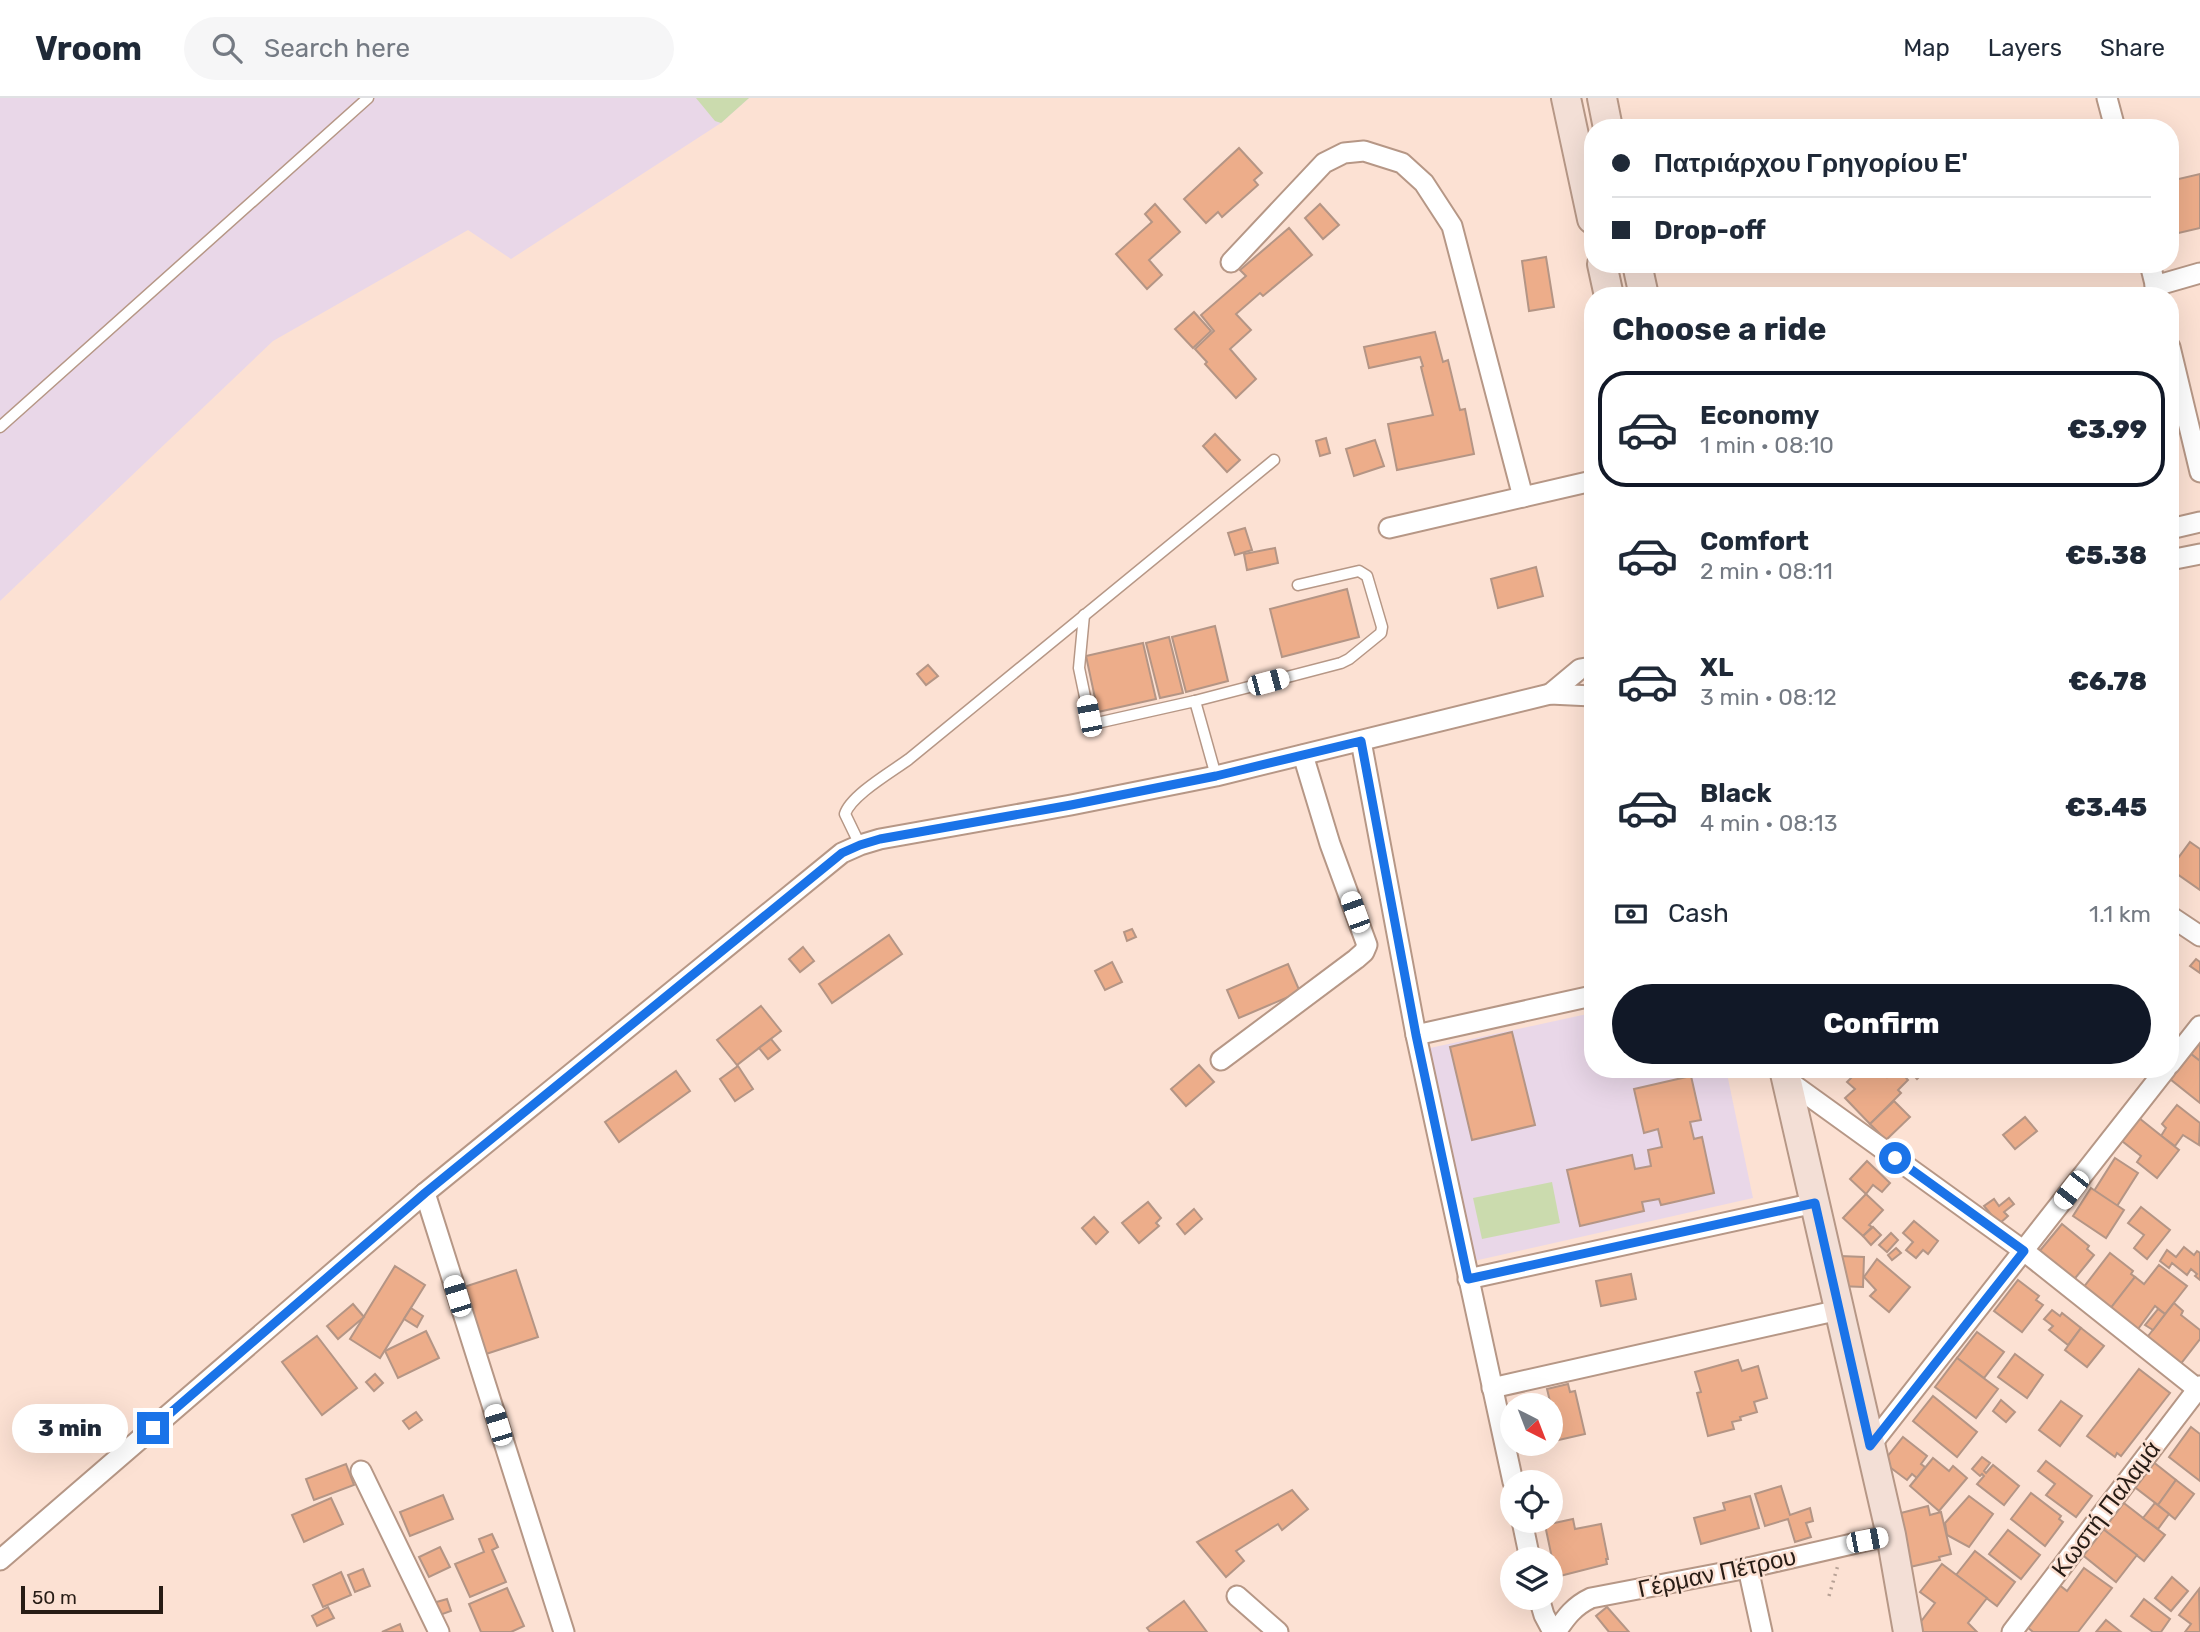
<!DOCTYPE html>
<html lang="en">
<head>
<meta charset="utf-8">
<style>
	:root { --surface:#fff; --page:#f6f6f7; --text:#1f2937; --muted:#747a83; --line:#e0e1e3; --accent:#111827 }
	body { margin:0; font-family:Rubik,sans-serif; background:var(--page); color:var(--text); height:100vh; display:flex; flex-direction:column; font-size:26px; white-space:nowrap }
	* { box-sizing:border-box; margin:0 }
	p { font-size:23px; color:var(--muted) }
	.icon { flex:none; width:38px; height:38px; fill:none; stroke:currentColor; stroke-width:2; stroke-linecap:round; stroke-linejoin:round }
	.map { position:relative; flex:1; overflow:hidden }
	.sheet { position:absolute; left:1584px; top:189px; width:595px; height:791px; display:flex; flex-direction:column; background:var(--surface); border-radius:28px; box-shadow:0 7px 28px #0002 }
	.sheet>* { flex:none }
	.top-card { position:absolute; left:1584px; top:21px; width:595px; height:154px; border-radius:28px; box-shadow:0 7px 28px #0002; display:grid; align-content:center; height:154px; padding:0 28px; background:var(--surface) }
	.needle { width:46px; rotate:138deg }
	.buttons { position:absolute; left:1500px; top:1295px; display:grid; gap:14px }
	.buttons a { display:grid; place-items:center; width:63px; height:63px; border-radius:50%; background:var(--surface); box-shadow:0 7px 28px #0002; font-size:35px }
	.scale { position:absolute; left:21px; bottom:18px; width:142px; box-sizing:border-box; padding-left:7px; border:4px solid #271c15; border-top:0; font-size:19px; line-height:24px; white-space:nowrap; color:#271c15; -webkit-text-stroke:5px #fce1d3; paint-order:stroke }
	.end { position:absolute; width:32px; height:32px; margin:-16px; border:9px solid #1a73e8; background:#fff; box-shadow:0 0 0 4px #fff }
	.from { border-radius:50% }
	.bubble { position:absolute; height:49px; border-radius:24px; background:var(--surface); box-shadow:0 7px 28px #0002; font-size:23px; font-weight:800; line-height:49px; text-align:center }
	.car { position:absolute; width:21px; height:42px; margin:-21px -10px; border-radius:9px; box-shadow:0 0 5px 2px #0007; background:linear-gradient(#fff 24%,#345 0 40%,#fff 0 76%,#345 0 86%,#fff 0) }
	.top-card b { display:flex; align-items:center; gap:24px; height:66px; font-size:26px }
	.top-card b+b { border-top:2px solid var(--line) }
	.top-card i { width:18px; height:18px; background:var(--text) }
	ul { padding:0; list-style:none }
	li { display:flex; align-items:center; gap:21px; height:116px; margin:0 14px 10px; padding:0 14px; border:4px solid transparent; border-radius:28px }
	li div { flex:1 }
	li b { display:block; font-size:26px }
	li em { font-style:normal; font-weight:800 }
	li.selected { border-color:var(--accent) }
	li>.icon { width:63px; height:63px; stroke-width:1.5 }
	h2 { padding:0 28px; font-size:32px; line-height:84px }
	.pay { display:flex; align-items:center; gap:18px; height:77px; padding:0 28px; font-size:26px }
	.pay p { margin-inline-start:auto }
	.cta { display:flex; gap:14px; margin-top:auto; padding:14px 28px }
	.cta a { flex:1; height:80px; border-radius:42px; background:var(--accent); color:#fff; font-size:28px; font-weight:800; line-height:80px; text-align:center }
	header { display:flex; align-items:center; gap:42px; box-sizing:border-box; height:98px; padding:0 35px; background:var(--surface); border-bottom:2px solid var(--line) }
	header strong { font-size:33px }
	nav { display:flex; gap:38px; margin-inline-start:auto; font-size:24px }
	.search { width:490px; height:63px; background:var(--page); display:flex; align-items:center; gap:18px; box-sizing:border-box; padding:0 24px; border-radius:38px; color:var(--muted); font-size:26px }
	.map>svg:first-child { display:block }
	.education { fill:#e9d7e8 }
	.green { fill:#cbdbae }
	.building { fill:#edad8a; stroke:#b49585; stroke-width:2 }
	.lines { fill:none; stroke-linecap:round; stroke-linejoin:round }
	.lane-casing { stroke:#b69786; stroke-width:13 }
	.street-casing { stroke:#b69786; stroke-width:23 }
	.secondary-casing { stroke:#b69786; stroke-width:32 }
	.path { stroke:#b7a195; stroke-width:3.5; stroke-dasharray:2 5; stroke-linecap:butt }
	.lane { stroke:#fff; stroke-width:10 }
	.street { stroke:#fff; stroke-width:19 }
	.secondary { stroke:#f3dfd6; stroke-width:28 }
	.route { stroke:#1a73e8; stroke-width:9 }
	.labels { text-anchor:middle; stroke-width:5; stroke-linejoin:round; paint-order:stroke }
	.street-label { font-size:24px; fill:#271c15; stroke:#fce1d3 }
</style>
</head>
<body>
<header>
<strong>Vroom</strong>
<div class="search"><svg class="icon" aria-label="search" viewBox="0 0 24 24"><circle cx="10" cy="10" r="6"/><path d="M15 15l6 6"/></svg>Search here</div>
<nav><a>Map</a><a>Layers</a><a>Share</a></nav>
</header>
<div class="map">
<svg width="2200" height="1534" viewBox="0 0 2200 1534">
	<rect width="100%" height="100%" fill="#fce1d3"/>
	<!-- education -->
	<g class="education">
		<polygon points="0,0 749,0 721,25 511,161 468,132 273,243 0,503"/>
		<polygon points="1592,915 1592,971 1726,971 1753,1100 1474,1163 1430,950"/>
	</g>
	<!-- green -->
	<g class="green">
		<polygon points="696,0 749,0 721,25 715,23"/>
		<polygon points="1552,1084 1560,1125 1482,1141 1473,1100"/>
	</g>
	<!-- building -->
	<g class="building">
		<polygon points="1239,50 1262,75 1254,82 1258,87 1222,119 1218,114 1206,125 1184,101"/>
		<polygon points="2200,76 2200,130 2170,137 2170,83"/>
		<polygon points="1155,106 1180,134 1149,162 1162,177 1147,191 1116,156 1152,124 1145,116"/>
		<polygon points="1320,106 1339,127 1323,141 1305,120"/>
		<polygon points="1289,130 1312,157 1263,198 1260,195 1236,216 1251,232 1230,251 1256,281 1236,300 1205,266 1207,264 1195,251 1214,233 1201,217 1246,178 1240,172"/>
		<polygon points="1546,159 1554,209 1529,213 1522,163"/>
		<polygon points="1194,214 1211,233 1193,250 1175,231"/>
		<polygon points="1435,234 1443,264 1448,262 1460,312 1465,311 1474,356 1397,372 1388,326 1433,317 1421,269 1423,268 1420,259 1369,270 1364,249"/>
		<polygon points="1215,336 1240,362 1227,374 1203,348"/>
		<polygon points="1326,340 1330,355 1320,358 1316,343"/>
		<polygon points="1375,342 1384,368 1354,378 1346,351"/>
		<polygon points="1245,430 1252,452 1235,457 1228,435"/>
		<polygon points="1275,450 1278,465 1247,472 1244,456"/>
		<polygon points="1536,469 1543,498 1498,510 1491,481"/>
		<polygon points="1347,491 1359,539 1282,559 1270,511"/>
		<polygon points="1215,528 1228,583 1186,594 1172,539"/>
		<polygon points="1169,539 1183,595 1160,600 1146,545"/>
		<polygon points="1143,545 1156,601 1098,614 1086,558"/>
		<polygon points="928,567 938,578 926,587 917,576"/>
		<polygon points="2190,744 2200,751 2200,792 2170,771"/>
		<polygon points="1132,831 1136,839 1127,843 1124,834"/>
		<polygon points="889,837 902,856 832,905 819,886"/>
		<polygon points="803,849 814,863 800,874 789,861"/>
		<polygon points="2196,861 2200,864 2200,875 2190,868"/>
		<polygon points="1112,864 1122,884 1105,892 1095,873"/>
		<polygon points="1288,866 1300,894 1239,920 1227,892"/>
		<polygon points="761,908 781,933 737,967 717,942"/>
		<polygon points="1512,934 1535,1027 1472,1042 1450,949"/>
		<polygon points="771,941 780,952 768,961 759,950"/>
		<polygon points="2200,944 2200,963 2191,956"/>
		<polygon points="2191,956 2200,963 2200,1005 2170,981"/>
		<polygon points="1199,967 1214,984 1186,1008 1171,991"/>
		<polygon points="738,968 753,991 735,1003 720,981"/>
		<polygon points="1860,971 1879,971 1887,979 1895,971 1898,971 1908,982 1898,992 1901,995 1870,1026 1845,1000 1855,991 1847,984"/>
		<polygon points="1908,971 1927,971 1917,981"/>
		<polygon points="676,973 690,993 619,1044 605,1024"/>
		<polygon points="1691,978 1701,1022 1690,1024 1694,1041 1702,1039 1714,1095 1661,1107 1659,1101 1642,1104 1644,1113 1580,1128 1567,1072 1632,1057 1635,1071 1651,1068 1648,1052 1662,1049 1658,1031 1644,1035 1634,991"/>
		<polygon points="1894,1003 1910,1019 1886,1042 1870,1026"/>
		<polygon points="2177,1007 2200,1025 2199,1047 2183,1037 2175,1048 2161,1038 2166,1030 2162,1026"/>
		<polygon points="2025,1019 2037,1033 2015,1051 2003,1037"/>
		<polygon points="2139,1020 2179,1052 2157,1080 2137,1064 2141,1058 2122,1043"/>
		<polygon points="2115,1060 2138,1075 2117,1108 2094,1093"/>
		<polygon points="1867,1063 1890,1085 1882,1094 1873,1087 1866,1096 1850,1081"/>
		<polygon points="2091,1090 2124,1112 2106,1140 2073,1118"/>
		<polygon points="1866,1096 1883,1112 1869,1127 1872,1129 1863,1138 1843,1120"/>
		<polygon points="2009,1100 2014,1106 2004,1114 2008,1118 1999,1126 1984,1108 1994,1101 1999,1108"/>
		<polygon points="1148,1104 1161,1120 1156,1125 1159,1128 1139,1145 1122,1125"/>
		<polygon points="2141,1109 2170,1132 2147,1161 2134,1150 2144,1137 2128,1125"/>
		<polygon points="1194,1111 1202,1121 1185,1136 1177,1126"/>
		<polygon points="1094,1119 1108,1134 1096,1146 1082,1130"/>
		<polygon points="1914,1123 1938,1143 1928,1156 1923,1152 1916,1160 1906,1152 1913,1144 1903,1135"/>
		<polygon points="2062,1126 2089,1148 2087,1151 2094,1157 2072,1184 2038,1155"/>
		<polygon points="1873,1129 1881,1137 1871,1147 1863,1138"/>
		<polygon points="1891,1135 1898,1142 1887,1154 1879,1147"/>
		<polygon points="2184,1149 2194,1157 2197,1153 2200,1155 2200,1182 2195,1178 2197,1176 2191,1171 2187,1177 2172,1165 2169,1170 2160,1163 2167,1152 2176,1159"/>
		<polygon points="1896,1150 1901,1155 1892,1162 1888,1157"/>
		<polygon points="2110,1155 2133,1173 2131,1176 2135,1179 2110,1211 2083,1190"/>
		<polygon points="1840,1158 1864,1159 1863,1189 1839,1188"/>
		<polygon points="1877,1161 1910,1189 1889,1214 1870,1198 1876,1192 1864,1179"/>
		<polygon points="2159,1167 2187,1188 2165,1216 2155,1208 2138,1231 2110,1211 2135,1179 2144,1186"/>
		<polygon points="395,1168 425,1187 380,1260 350,1241"/>
		<polygon points="516,1172 538,1239 480,1258 458,1191"/>
		<polygon points="1631,1176 1636,1201 1601,1208 1596,1183"/>
		<polygon points="2018,1182 2039,1198 2036,1202 2043,1207 2022,1234 1994,1213"/>
		<polygon points="2174,1205 2183,1213 2181,1217 2200,1232 2200,1241 2179,1268 2145,1242"/>
		<polygon points="353,1206 364,1219 338,1241 327,1228"/>
		<polygon points="411,1210 423,1218 417,1229 404,1221"/>
		<polygon points="2158,1211 2165,1216 2153,1232 2145,1227"/>
		<polygon points="2052,1212 2060,1218 2062,1215 2081,1230 2068,1247 2049,1232 2053,1228 2044,1221"/>
		<polygon points="2081,1230 2104,1248 2087,1269 2065,1252"/>
		<polygon points="426,1233 439,1260 398,1280 385,1253"/>
		<polygon points="1977,1234 2004,1254 1984,1280 1957,1260"/>
		<polygon points="317,1238 357,1290 322,1317 282,1264"/>
		<polygon points="2015,1256 2043,1277 2027,1300 1998,1279"/>
		<polygon points="1957,1260 1998,1291 1976,1320 1935,1289"/>
		<polygon points="1738,1262 1742,1273 1758,1268 1767,1300 1754,1304 1757,1314 1740,1319 1741,1322 1732,1324 1734,1331 1708,1338 1697,1295 1701,1294 1695,1274"/>
		<polygon points="2139,1271 2170,1295 2121,1358 2117,1355 2115,1359 2087,1338"/>
		<polygon points="375,1276 383,1285 374,1293 366,1284"/>
		<polygon points="1568,1286 1570,1294 1575,1293 1585,1336 1550,1344 1550,1326 1555,1324 1547,1291"/>
		<polygon points="1933,1298 1977,1334 1957,1359 1913,1323"/>
		<polygon points="2001,1302 2015,1314 2006,1324 1993,1313"/>
		<polygon points="2061,1303 2082,1318 2060,1348 2039,1332"/>
		<polygon points="416,1314 422,1322 409,1331 403,1323"/>
		<polygon points="2191,1329 2200,1336 2200,1383 2169,1359"/>
		<polygon points="1903,1339 1927,1358 1921,1366 1925,1369 1917,1380 1912,1376 1907,1382 1883,1364"/>
		<polygon points="1982,1359 1990,1365 1984,1373 1986,1375 1993,1367 2019,1388 2004,1407 1977,1386 1984,1378 1982,1376 1980,1378 1972,1371"/>
		<polygon points="1933,1360 1949,1373 1953,1368 1967,1380 1939,1413 1910,1388"/>
		<polygon points="2046,1363 2092,1398 2076,1419 2046,1397 2055,1386 2038,1373"/>
		<polygon points="2152,1363 2176,1382 2158,1407 2132,1387"/>
		<polygon points="346,1366 354,1387 314,1402 306,1381"/>
		<polygon points="2176,1382 2194,1396 2175,1421 2158,1407"/>
		<polygon points="1781,1388 1790,1417 1810,1410 1813,1423 1806,1425 1811,1439 1795,1444 1788,1421 1765,1428 1755,1396"/>
		<polygon points="1292,1392 1308,1411 1282,1432 1278,1426 1236,1453 1244,1463 1226,1479 1197,1444"/>
		<polygon points="2031,1395 2061,1418 2059,1421 2063,1424 2045,1448 2011,1421"/>
		<polygon points="443,1397 453,1421 410,1438 400,1414"/>
		<polygon points="1750,1398 1759,1430 1701,1446 1694,1420 1725,1412 1723,1405"/>
		<polygon points="1969,1398 1993,1416 1969,1449 1947,1437 1945,1425"/>
		<polygon points="331,1400 343,1426 304,1444 292,1417"/>
		<polygon points="2120,1402 2165,1437 2144,1463 2099,1428"/>
		<polygon points="2155,1405 2169,1416 2158,1431 2143,1420"/>
		<polygon points="1928,1408 1930,1417 1941,1414 1951,1456 1939,1459 1940,1462 1910,1469 1897,1416"/>
		<polygon points="1573,1421 1575,1431 1601,1426 1608,1461 1606,1461 1607,1466 1556,1479 1545,1427"/>
		<polygon points="2099,1428 2137,1457 2116,1484 2079,1454"/>
		<polygon points="2008,1432 2040,1457 2021,1481 1989,1456"/>
		<polygon points="492,1436 498,1449 492,1452 506,1484 470,1499 455,1466 484,1454 479,1441"/>
		<polygon points="440,1449 450,1469 429,1479 419,1459"/>
		<polygon points="1975,1453 2015,1484 1997,1508 1956,1477"/>
		<polygon points="1942,1466 1987,1500 1968,1525 1977,1534 1913,1534 1935,1505 1920,1494"/>
		<polygon points="2084,1470 2112,1490 2078,1534 2033,1534 2026,1528 2058,1486 2067,1493"/>
		<polygon points="363,1471 370,1488 355,1494 348,1477"/>
		<polygon points="341,1474 351,1497 323,1509 313,1487"/>
		<polygon points="2172,1479 2188,1493 2171,1513 2155,1500"/>
		<polygon points="507,1490 524,1528 511,1534 481,1534 469,1506"/>
		<polygon points="2199,1491 2200,1534 2185,1534 2191,1526 2179,1517"/>
		<polygon points="447,1501 451,1513 437,1518 433,1505"/>
		<polygon points="2144,1501 2170,1521 2161,1534 2153,1534 2131,1518"/>
		<polygon points="1184,1503 1207,1534 1150,1534 1147,1530"/>
		<polygon points="328,1509 334,1520 317,1528 312,1518"/>
		<polygon points="1607,1509 1629,1534 1609,1534 1596,1518"/>
		<polygon points="2106,1522 2121,1534 2096,1534"/>
		<polygon points="400,1526 403,1534 382,1534"/>
	</g>
	<g class="lines">
		<defs>
			<g id="lane">
				<polyline points="0,329 368,0"/>
				<polyline points="1084,517 1079,570 1089,618 1092,623 1097,625 1195,603 1216,678"/>
				<polyline points="1195,603 1341,565 1349,561 1381,535 1382,529 1367,478 1359,473 1298,487"/>
				<path d="M860,747L845,716C851,697 893,673 909,661L1274,362"/>
			</g>
			<g id="street">
				<polyline points="2107,0 2115,30"/>
				<polyline points="1231,164 1324,65 1344,55 1364,53 1402,65 1424,85 1452,128 1523,399"/>
				<polyline points="2150,166 2158,198"/>
				<polyline points="2155,188 2200,175"/>
				<polyline points="2170,249 2200,374"/>
				<polyline points="1389,430 1592,383"/>
				<polyline points="2170,431 2200,424"/>
				<polyline points="2170,462 2200,456"/>
				<polyline points="1550,596 1580,571 1592,569"/>
				<polyline points="1361,643 1416,937 1513,1384"/>
				<polyline points="2170,818 2200,838"/>
				<polyline points="1416,937 1592,898"/>
				<polyline points="1221,962 1356,861 1364,854 1367,847 1330,746 1303,657"/>
				<polyline points="2170,966 2200,928"/>
				<polyline points="1787,982 2024,1153 2200,1293"/>
				<polyline points="425,1095 564,1534"/>
				<polyline points="1468,1181 1815,1105"/>
				<polyline points="1492,1290 1839,1212"/>
				<polyline points="1870,1348 2166,971"/>
				<polyline points="361,1373 439,1534"/>
				<polyline points="1522,1423 1530,1461"/>
				<polyline points="0,1462 425,1095 842,755 860,747 880,741 1071,707 1216,678 1550,596 1592,598"/>
				<polyline points="1748,1470 1762,1534"/>
				<polyline points="1237,1498 1278,1534"/>
				<polyline points="1539,1500 1544,1517 1553,1534"/>
				<path d="M1556,1534C1566,1519 1574,1508 1591,1500L1748,1470L1891,1437"/>
				<polyline points="2012,1534 2200,1288"/>
			</g>
			<g id="secondary">
				<polyline points="1566,0 1592,121"/>
				<polyline points="1602,0 1608,30"/>
				<polyline points="1602,166 1609,198"/>
				<polyline points="1637,166 1644,198"/>
				<polyline points="1784,971 1891,1437 1908,1534"/>
			</g>
		</defs>
		<!-- lane casing -->
		<use href="#lane" class="lane-casing"/>
		<!-- street casing -->
		<use href="#street" class="street-casing"/>
		<!-- secondary casing -->
		<use href="#secondary" class="secondary-casing"/>
		<!-- path -->
		<polyline class="path" points="1829,1498 1838,1467"/>
		<!-- lane -->
		<use href="#lane" class="lane"/>
		<!-- street -->
		<use href="#street" class="street"/>
		<!-- secondary -->
		<use href="#secondary" class="secondary"/>
	</g>
	<g class="lines">
		<!-- route -->
		<polyline class="route" points="153,1330 425,1095 842,755 860,747 880,741 1071,707 1216,678 1361,643 1416,937 1468,1181 1815,1105 1870,1348 2024,1153 1895,1060"/>
	</g>
	<g class="labels">
		<!-- street labels -->
		<g class="street-label">
			<text transform="translate(2106 1411) rotate(-53)" y="8">Κωστή Παλαμά</text>
			<text transform="translate(1717 1475) rotate(-12)" y="8">Γέρμαν Πέτρου</text>
		</g>
	</g>
</svg>
<div class="buttons">
<a><svg class="needle" viewBox="-14 -14 28 28"><path d="M0-13l5 13h-10z" fill="#e53935"/><path d="M0 13l5-13h-10z" fill="#747a83"/></svg></a>
<a><svg class="icon" aria-label="locate" viewBox="0 0 24 24"><circle cx="12" cy="12" r="6"/><path d="M12 2v4M12 18v4M2 12h4M18 12h4"/></svg></a>
<a><svg class="icon" aria-label="layers" viewBox="0 0 24 24"><path d="M12 4l9 5-9 5-9-5zM3 14l9 5 9-5"/></svg></a>
</div>
<div class="scale">50 m</div>
<i class="end from" style="left:1895px;top:1060px"></i>
<i class="end" style="left:153px;top:1330px"></i>
<div class="bubble" style="left:12px;top:1306px;width:116px">3 min</div>
<i class="car" style="left:1268px;top:584px;rotate:75deg"></i>
<i class="car" style="left:1089px;top:618px;rotate:349deg"></i>
<i class="car" style="left:1355px;top:814px;rotate:340deg"></i>
<i class="car" style="left:2071px;top:1092px;rotate:218deg"></i>
<i class="car" style="left:457px;top:1198px;rotate:343deg"></i>
<i class="car" style="left:498px;top:1327px;rotate:343deg"></i>
<i class="car" style="left:1867px;top:1442px;rotate:79deg"></i>
<div class="top-card">
<b><i class="from"></i>Πατριάρχου Γρηγορίου Ε'</b>
<b><i></i>Drop-off</b>
</div>
<section class="sheet">
<h2>Choose a ride</h2>
<ul>
<li class="selected"><svg class="icon" aria-label="car" viewBox="0 0 24 24"><path d="M5 17H2v-5l4-1 3-4h7l3 4 3 1v5h-3M9 17h6M6 11h13"/><circle cx="7" cy="17" r="2"/><circle cx="17" cy="17" r="2"/></svg><div><b>Economy</b><p>1 min · 08:10</p></div><em>€3.99</em></li>
<li><svg class="icon" aria-label="car" viewBox="0 0 24 24"><path d="M5 17H2v-5l4-1 3-4h7l3 4 3 1v5h-3M9 17h6M6 11h13"/><circle cx="7" cy="17" r="2"/><circle cx="17" cy="17" r="2"/></svg><div><b>Comfort</b><p>2 min · 08:11</p></div><em>€5.38</em></li>
<li><svg class="icon" aria-label="car" viewBox="0 0 24 24"><path d="M5 17H2v-5l4-1 3-4h7l3 4 3 1v5h-3M9 17h6M6 11h13"/><circle cx="7" cy="17" r="2"/><circle cx="17" cy="17" r="2"/></svg><div><b>XL</b><p>3 min · 08:12</p></div><em>€6.78</em></li>
<li><svg class="icon" aria-label="car" viewBox="0 0 24 24"><path d="M5 17H2v-5l4-1 3-4h7l3 4 3 1v5h-3M9 17h6M6 11h13"/><circle cx="7" cy="17" r="2"/><circle cx="17" cy="17" r="2"/></svg><div><b>Black</b><p>4 min · 08:13</p></div><em>€3.45</em></li>
</ul>
<div class="pay"><svg class="icon" aria-label="cash" viewBox="0 0 24 24"><path d="M3 7h18v10H3z"/><circle cx="12" cy="12" r="2"/></svg>Cash<p>1.1 km</p></div>
<div class="cta"><a>Confirm</a></div>
</section>
</div>
</body>
</html>
